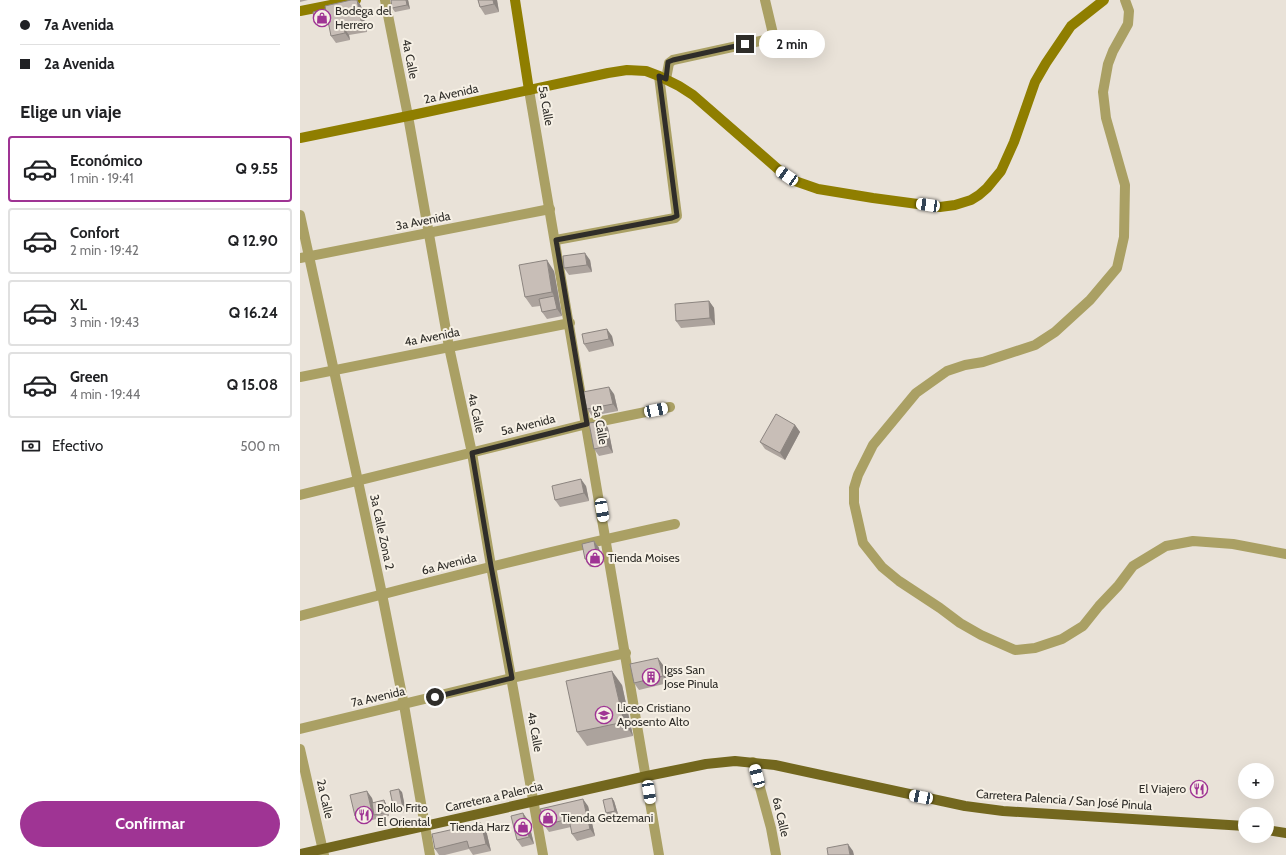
<!DOCTYPE html>
<html lang="es">
<head>
<meta charset="utf-8">
<style>
	:root { --surface:#fff; --page:#f2f2f2; --text:#202124; --muted:#757577; --line:#e0e0e0; --accent:#9f3494 }
	body { margin:0; font-family:Cabin,sans-serif; background:var(--page); color:var(--text); height:100vh; display:flex; flex-direction:column; font-size:15px; white-space:nowrap }
	* { box-sizing:border-box; margin:0 }
	p { font-size:13px; color:var(--muted) }
	.icon { flex:none; width:22px; height:22px; fill:none; stroke:currentColor; stroke-width:2; stroke-linecap:round; stroke-linejoin:round }
	.map { position:relative; flex:1; overflow:hidden }
	.details { display:flex; flex-direction:column; background:var(--surface); width:300px }
	.details>* { flex:none }
	.banner { display:grid; align-content:center; height:88px; padding:0 20px; background:var(--surface) }
	.tools { position:absolute; left:938px; top:763px; display:grid; gap:8px }
	.tools a { display:grid; place-items:center; width:36px; height:36px; border-radius:50%; background:var(--surface); box-shadow:0 4px 16px #0002; font-size:20px }
	.end { position:absolute; width:18px; height:18px; margin:-9px; border:5px solid #2f2d29; background:#fff; box-shadow:0 0 0 2px #fff }
	.from { border-radius:50% }
	.bubble { position:absolute; height:28px; border-radius:14px; background:var(--surface); box-shadow:0 4px 16px #0002; font-size:13px; font-weight:700; line-height:28px; text-align:center }
	.car { position:absolute; width:12px; height:24px; margin:-12px -6px; border-radius:5px; box-shadow:0 0 3px 1px #0007; background:linear-gradient(#fff 24%,#345 0 40%,#fff 0 76%,#345 0 86%,#fff 0) }
	.banner b { display:flex; align-items:center; gap:14px; height:38px; font-size:15px }
	.banner b+b { border-top:1px solid var(--line) }
	.banner i { width:10px; height:10px; background:var(--text) }
	ul { padding:0; list-style:none }
	li { display:flex; align-items:center; gap:12px; height:66px; margin:0 8px 6px; padding:0 12px; border:2px solid var(--line); border-radius:4px }
	li div { flex:1 }
	li b { display:block; font-size:15px }
	li em { font-style:normal; font-weight:700 }
	li.selected { border-color:var(--accent) }
	li>.icon { width:36px; height:36px; stroke-width:1.5 }
	h2 { padding:0 20px; font-size:18px; line-height:48px }
	.pay { display:flex; align-items:center; gap:10px; height:44px; padding:0 20px; font-size:15px }
	.pay p { margin-inline-start:auto }
	.cta { display:flex; gap:8px; margin-top:auto; padding:8px 20px }
	.cta a { flex:1; height:46px; border-radius:24px; background:var(--accent); color:#fff; font-size:16px; font-weight:700; line-height:46px; text-align:center }
	main { display:flex; flex:1; min-height:0 }
	.map>svg:first-child { display:block }
	.lines { fill:none; stroke-linecap:round; stroke-linejoin:round }
	.street { stroke:#aaa064; stroke-width:10 }
	.secondary { stroke:#8f7e00; stroke-width:10 }
	.primary { stroke:#73671e; stroke-width:10 }
	.wall { fill:#aca39d }
	.shaded-wall { fill:#8c8580 }
	.building { fill:#c8beb7; stroke:#8c8580 }
	.route { stroke:#2f2d29; stroke-width:5 }
	.labels { text-anchor:middle; stroke-width:4; stroke-linejoin:round; paint-order:stroke }
	.poi-label { font-size:12px; fill:#2f2d29; stroke:#f6f0e5; text-anchor:start }
	.street-label { font-size:12px; fill:#2f2d29; stroke:#f6f0e5 }
</style>
</head>
<body>
<main>
<section class="details">
<div class="banner">
<b><i class="from"></i>7a Avenida</b>
<b><i></i>2a Avenida</b>
</div>
<h2>Elige un viaje</h2>
<ul>
<li class="selected"><svg class="icon" aria-label="car" viewBox="0 0 24 24"><path d="M5 17H2v-5l4-1 3-4h7l3 4 3 1v5h-3M9 17h6M6 11h13"/><circle cx="7" cy="17" r="2"/><circle cx="17" cy="17" r="2"/></svg><div><b>Económico</b><p>1 min · 19:41</p></div><em>Q 9.55</em></li>
<li><svg class="icon" aria-label="car" viewBox="0 0 24 24"><path d="M5 17H2v-5l4-1 3-4h7l3 4 3 1v5h-3M9 17h6M6 11h13"/><circle cx="7" cy="17" r="2"/><circle cx="17" cy="17" r="2"/></svg><div><b>Confort</b><p>2 min · 19:42</p></div><em>Q 12.90</em></li>
<li><svg class="icon" aria-label="car" viewBox="0 0 24 24"><path d="M5 17H2v-5l4-1 3-4h7l3 4 3 1v5h-3M9 17h6M6 11h13"/><circle cx="7" cy="17" r="2"/><circle cx="17" cy="17" r="2"/></svg><div><b>XL</b><p>3 min · 19:43</p></div><em>Q 16.24</em></li>
<li><svg class="icon" aria-label="car" viewBox="0 0 24 24"><path d="M5 17H2v-5l4-1 3-4h7l3 4 3 1v5h-3M9 17h6M6 11h13"/><circle cx="7" cy="17" r="2"/><circle cx="17" cy="17" r="2"/></svg><div><b>Green</b><p>4 min · 19:44</p></div><em>Q 15.08</em></li>
</ul>
<div class="pay"><svg class="icon" aria-label="cash" viewBox="0 0 24 24"><path d="M3 7h18v10H3z"/><circle cx="12" cy="12" r="2"/></svg>Efectivo<p>500 m</p></div>
<div class="cta"><a>Confirmar</a></div>
</section>
<div class="map">
<svg width="986" height="855" viewBox="0 0 986 855">
	<rect width="100%" height="100%" fill="#e9e2d8"/>
	<g class="lines">
		<!-- street -->
		<g class="street">
			<polyline points="85,0 108,116 149,347 172,453 191,566 243,855"/>
			<polyline points="825,0 829,11 828,24 813,51 808,64 803,92 806,118 825,185 824,237 817,268 790,300 755,332 735,345 683,362 665,365 647,371 616,393 573,445 558,475 554,488 554,503 563,543 582,567 599,581 640,608 660,623 681,635 715,650 735,648 762,639 783,626 799,606 818,586 833,566 866,546 893,541 933,544 986,554"/>
			<polyline points="366,79 369,63 373,60 474,38 465,0"/>
			<polyline points="229,90 359,855"/>
			<polyline points="0,215 58,481 82,594 104,705 130,855"/>
			<polyline points="256,240 375,218 377,216 359,76"/>
			<polyline points="0,258 250,209"/>
			<polyline points="0,377 270,323"/>
			<polyline points="0,495 287,424 370,407"/>
			<path d="M0,616C124,583 249,551 375,524"/>
			<polyline points="0,729 212,678 326,653"/>
			<polyline points="0,749 24,855"/>
			<polyline points="453,762 471,828 476,855"/>
		</g>
		<!-- secondary -->
		<g class="secondary">
			<polyline points="215,0 229,90"/>
			<polyline points="0,11 56,0"/>
			<polyline points="0,138 108,116 308,73 327,70 346,71 359,76 379,86 393,95 479,170 495,181 518,189 573,198 640,207 655,205 671,200 679,195 687,188 701,171 714,142 735,82 746,63 771,26 804,0"/>
		</g>
		<!-- primary -->
		<g class="primary">
			<polyline points="967,830 986,833"/>
			<polyline points="0,854 347,776 406,764 435,761 475,765 665,806 703,811 945,826"/>
		</g>
	</g>
	<!-- wall -->
	<g class="wall">
		<polygon points="0,0 8,0 0,2"/>
		<polygon points="51,0 57,0 61,6 67,32 49,35 50,40 36,43 31,36 29,24 18,26 15,23 25,9"/>
		<polygon points="108,0 110,9 95,12 92,8"/>
		<polygon points="178,0 197,0 199,12 185,15 180,7"/>
		<polygon points="290,260 292,272 269,275 264,268"/>
		<polygon points="254,271 262,316 247,319 242,312 240,306 232,307 225,297"/>
		<polygon points="409,301 414,308 415,325 381,328 376,321"/>
		<polygon points="312,336 314,346 289,352 284,344"/>
		<polygon points="314,394 318,411 292,416 287,409"/>
		<polygon points="303,421 308,428 313,453 299,456 294,449"/>
		<polygon points="495,425 500,432 485,460 465,449 460,442"/>
		<polygon points="286,486 289,501 260,507 255,500"/>
		<polygon points="294,541 299,548 302,564 290,567 285,559"/>
		<polygon points="363,665 368,683 339,690 334,683"/>
		<polygon points="322,685 333,736 287,746 277,732"/>
		<polygon points="102,792 106,812 97,813 94,810"/>
		<polygon points="72,798 73,803 84,800 86,804 89,816 60,823 55,816"/>
		<polygon points="312,798 314,801 318,814 308,817 306,813"/>
		<polygon points="288,806 295,836 277,841 272,834 271,827 249,832 244,825"/>
		<polygon points="228,820 234,844 222,847 217,840"/>
		<polygon points="181,823 186,830 191,851 173,855 169,849 145,855 139,855 135,849"/>
	</g>
	<!-- shaded-wall -->
	<g class="shaded-wall">
		<polygon points="57,0 61,6 67,32 62,25"/>
		<polygon points="106,0 108,0 110,9 107,5"/>
		<polygon points="193,0 197,0 199,12 194,4"/>
		<polygon points="44,28 49,35 50,40 45,33"/>
		<polygon points="285,253 290,260 292,272 287,265"/>
		<polygon points="247,260 254,271 262,316 257,309 254,296 252,292"/>
		<polygon points="409,301 414,308 415,325 410,318"/>
		<polygon points="307,329 312,336 314,346 309,339"/>
		<polygon points="309,387 314,394 318,411 313,404"/>
		<polygon points="303,421 308,428 313,453 308,446"/>
		<polygon points="495,425 500,432 485,460 480,453"/>
		<polygon points="281,479 286,486 289,501 284,493"/>
		<polygon points="294,541 299,548 302,564 297,557"/>
		<polygon points="358,658 363,665 368,683 363,676"/>
		<polygon points="312,671 322,685 333,736 324,722"/>
		<polygon points="99,789 102,792 106,812 103,808"/>
		<polygon points="67,791 72,798 76,815 74,815 72,812"/>
		<polygon points="312,798 314,801 318,814 315,811"/>
		<polygon points="283,799 288,806 295,836 290,829"/>
		<polygon points="84,800 86,804 89,816 87,812"/>
		<polygon points="223,813 228,820 234,844 229,837"/>
		<polygon points="181,823 186,830 191,851 186,844"/>
		<polygon points="548,844 553,851 554,855 550,855"/>
	</g>
	<!-- building -->
	<g class="building">
		<polygon points="51,0 57,0 62,25 44,28 45,33 31,36 25,6"/>
		<polygon points="91,0 106,0 107,5 92,8"/>
		<polygon points="178,0 193,0 194,4 180,7"/>
		<polygon points="25,9 28,21 15,23 13,12"/>
		<polygon points="285,253 287,265 264,268 263,256"/>
		<polygon points="247,260 252,292 225,297 219,265"/>
		<polygon points="254,296 257,309 242,312 239,299"/>
		<polygon points="409,301 410,318 376,321 375,304"/>
		<polygon points="307,329 309,339 284,344 282,334"/>
		<polygon points="309,387 313,404 287,409 283,392"/>
		<polygon points="476,414 495,425 480,453 460,442"/>
		<polygon points="303,421 308,446 294,449 289,423"/>
		<polygon points="281,479 284,493 255,500 252,486"/>
		<polygon points="294,541 297,557 285,559 282,544"/>
		<polygon points="358,658 363,676 334,683 330,664"/>
		<polygon points="312,671 324,722 277,732 266,681"/>
		<polygon points="99,789 103,808 94,810 90,791"/>
		<polygon points="67,791 72,812 55,816 50,795"/>
		<polygon points="312,798 315,811 306,813 303,800"/>
		<polygon points="283,799 290,829 272,834 269,819 244,825 240,809"/>
		<polygon points="84,800 87,812 74,815 72,803"/>
		<polygon points="223,813 229,837 217,840 211,816"/>
		<polygon points="181,823 186,844 169,848 167,841 135,849 132,834"/>
		<polygon points="548,844 550,855 528,855 527,848"/>
	</g>
	<g class="lines">
		<!-- route -->
		<polyline class="route" points="135,697 212,678 191,566 172,453 287,424 256,240 372,218 377,216 359,76 366,79 368,62 373,60 445,44"/>
	</g>
	<!-- icons -->
	<defs>
		<symbol id="shop-ring" viewBox="-11 -11 22 22"><circle r="9.5" fill="#f6f0e5" stroke="#9f3494" stroke-width="1.5"/><path d="M-5-2.5h2.3a2.7 3.5 0 0 1 5.4 0H5L5.5 6h-11ZM-1.5-2.5h3a1.5 2.3 0 0 0-3 0Z" fill="#9f3494"/></symbol>
		<symbol id="building-ring" viewBox="-11 -11 22 22"><circle r="9.5" fill="#f6f0e5" stroke="#9f3494" stroke-width="1.5"/><path d="M-4-6H4V6H1V3H-1V6H-4ZM-2.5-4.3h1.7v1.8h-1.7ZM.8-4.3h1.7v1.8H.8ZM-2.5-1h1.7V.8h-1.7ZM.8-1h1.7V.8H.8Z" fill="#9f3494"/></symbol>
		<symbol id="school-ring" viewBox="-11 -11 22 22"><circle r="9.5" fill="#f6f0e5" stroke="#9f3494" stroke-width="1.5"/><path d="M0-5L7-2L0 1L-7-2ZM-4 1L0 2.5L4 1V4Q0 6-4 4Z" fill="#9f3494"/></symbol>
		<symbol id="restaurant-ring" viewBox="-11 -11 22 22"><circle r="9.5" fill="#f6f0e5" stroke="#9f3494" stroke-width="1.5"/><path d="M-5-6h1v4h1v-4h1v4h1v-4h1v5L-1.5 .5V6h-2V.5L-5-1ZM5-6V6H3V1.5H1.5Q1.5-4 5-6Z" fill="#9f3494"/></symbol>
	</defs>
	<g fill-rule="evenodd">
		<use href="#shop-ring" x="12" y="8" width="20" height="20"/>
		<use href="#shop-ring" x="285" y="548" width="20" height="20"/>
		<use href="#building-ring" x="341" y="667" width="20" height="20"/>
		<use href="#school-ring" x="294" y="705" width="20" height="20"/>
		<use href="#restaurant-ring" x="889" y="779" width="20" height="20"/>
		<use href="#restaurant-ring" x="54" y="805" width="20" height="20"/>
		<use href="#shop-ring" x="238" y="808" width="20" height="20"/>
		<use href="#shop-ring" x="213" y="817" width="20" height="20"/>
	</g>
	<g class="labels">
		<!-- poi labels -->
		<g class="poi-label">
			<text x="35" y="15">Bodega del<tspan x="35" dy="14">Herrero</tspan></text>
			<text x="308" y="562">Tienda Moises</text>
			<text x="364" y="674">Igss San<tspan x="364" dy="14">Jose Pinula</tspan></text>
			<text x="317" y="712">Liceo Cristiano<tspan x="317" dy="14">Aposento Alto</tspan></text>
			<text x="886" y="793" text-anchor="end">El Viajero</text>
			<text x="77" y="812">Pollo Frito<tspan x="77" dy="14">El Oriental</tspan></text>
			<text x="261" y="822">Tienda Getzemani</text>
			<text x="210" y="831" text-anchor="end">Tienda Harz</text>
		</g>
		<!-- street labels -->
		<g class="street-label">
			<text transform="translate(110 59) rotate(79)" y="4">4a Calle</text>
			<text transform="translate(151 94) rotate(-12)" y="4">2a Avenida</text>
			<text transform="translate(246 106) rotate(80)" y="4">5a Calle</text>
			<text transform="translate(123 221) rotate(-11)" y="4">3a Avenida</text>
			<text transform="translate(132 337) rotate(-11)" y="4">4a Avenida</text>
			<text transform="translate(176 413) rotate(78)" y="4">4a Calle</text>
			<text transform="translate(228 425) rotate(-14)" y="4">5a Avenida</text>
			<text transform="translate(300 425) rotate(80)" y="4">5a Calle</text>
			<text transform="translate(82 532) rotate(78)" y="4">3a Calle Zona 2</text>
			<text transform="translate(149 564) rotate(-14)" y="4">6a Avenida</text>
			<text transform="translate(78 697) rotate(-13)" y="4">7a Avenida</text>
			<text transform="translate(235 732) rotate(80)" y="4">4a Calle</text>
			<text transform="translate(194 797) rotate(-13)" y="4">Carretera a Palencia</text>
			<text transform="translate(25 799) rotate(77)" y="4">2a Calle</text>
			<text transform="translate(764 800) rotate(4)" y="4">Carretera Palencia / San José Pinula</text>
			<text transform="translate(481 817) rotate(77)" y="4">6a Calle</text>
		</g>
	</g>
</svg>
<div class="tools">
<a>+</a>
<a>−</a>
</div>
<i class="end from" style="left:135px;top:697px"></i>
<i class="end" style="left:445px;top:44px"></i>
<div class="bubble" style="left:459px;top:30px;width:66px">2 min</div>
<i class="car" style="left:487px;top:176px;rotate:304deg"></i>
<i class="car" style="left:628px;top:205px;rotate:278deg"></i>
<i class="car" style="left:356px;top:410px;rotate:78deg"></i>
<i class="car" style="left:302px;top:510px;rotate:170deg"></i>
<i class="car" style="left:457px;top:776px;rotate:345deg"></i>
<i class="car" style="left:349px;top:792px;rotate:171deg"></i>
<i class="car" style="left:621px;top:797px;rotate:281deg"></i>
</div>
</main>
</body>
</html>
